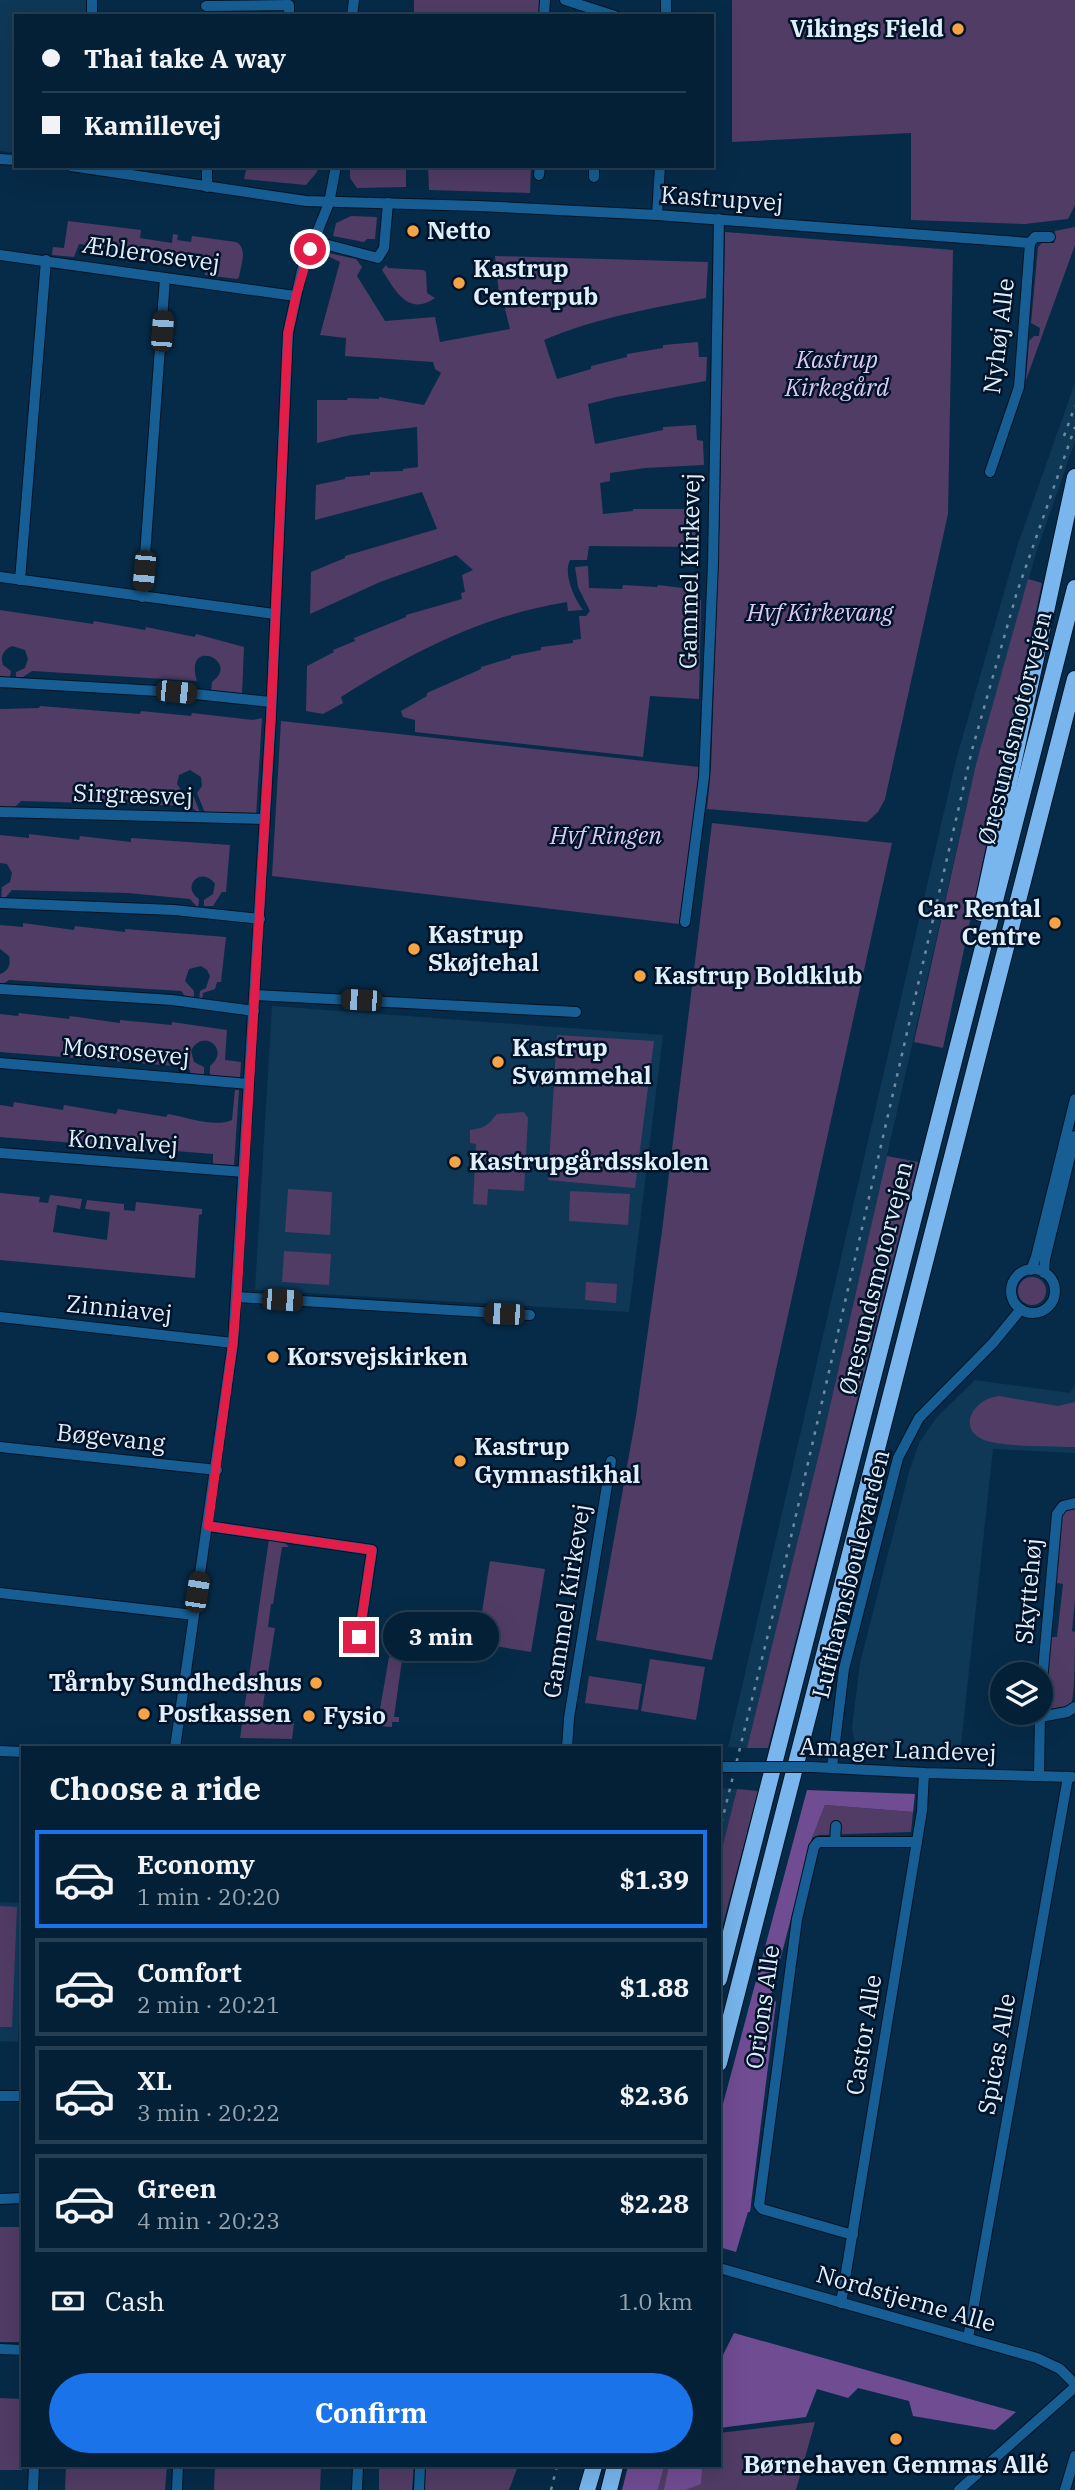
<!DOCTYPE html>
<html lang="en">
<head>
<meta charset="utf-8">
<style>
	:root { --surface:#042036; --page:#122d42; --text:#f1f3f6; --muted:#97a3ad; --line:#253e51; --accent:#1a73e8 }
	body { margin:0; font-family:"IBM Plex Serif",serif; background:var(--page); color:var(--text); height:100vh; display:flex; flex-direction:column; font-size:26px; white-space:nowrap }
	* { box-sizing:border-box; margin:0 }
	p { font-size:23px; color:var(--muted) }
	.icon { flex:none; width:38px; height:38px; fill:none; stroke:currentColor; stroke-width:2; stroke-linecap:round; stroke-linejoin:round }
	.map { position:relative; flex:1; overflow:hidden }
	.sheet { position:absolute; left:21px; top:1746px; width:700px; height:721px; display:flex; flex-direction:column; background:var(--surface); border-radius:0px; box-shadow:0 7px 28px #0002,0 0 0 2px var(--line) }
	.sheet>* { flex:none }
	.banner { position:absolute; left:14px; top:14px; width:700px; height:154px; border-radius:0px; box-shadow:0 7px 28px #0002,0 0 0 2px var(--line); display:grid; align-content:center; height:154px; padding:0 28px; background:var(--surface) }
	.buttons { position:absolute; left:990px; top:1662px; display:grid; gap:14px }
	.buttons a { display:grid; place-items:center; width:63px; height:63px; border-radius:50%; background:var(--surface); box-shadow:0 7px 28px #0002,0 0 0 2px var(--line); font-size:35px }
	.end { position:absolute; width:32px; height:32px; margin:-16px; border:9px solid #e11d48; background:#fff; box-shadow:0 0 0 4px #fff }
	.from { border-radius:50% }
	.bubble { position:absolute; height:49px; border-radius:24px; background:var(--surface); box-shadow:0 7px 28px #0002,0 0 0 2px var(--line); font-size:23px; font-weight:700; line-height:49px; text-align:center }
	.car { position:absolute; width:21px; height:42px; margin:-21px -10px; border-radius:9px; box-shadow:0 0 5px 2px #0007; background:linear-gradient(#222 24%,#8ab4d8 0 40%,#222 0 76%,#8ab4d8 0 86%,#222 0) }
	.banner b { display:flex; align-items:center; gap:24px; height:66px; font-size:26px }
	.banner b+b { border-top:2px solid var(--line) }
	.banner i { width:18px; height:18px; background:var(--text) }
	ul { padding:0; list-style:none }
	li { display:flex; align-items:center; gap:21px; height:98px; margin:0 14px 10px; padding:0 14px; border:4px solid var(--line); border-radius:0px }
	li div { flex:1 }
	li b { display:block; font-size:26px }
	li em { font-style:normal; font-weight:700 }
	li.on { border-color:var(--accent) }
	li>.icon { width:63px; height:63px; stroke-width:1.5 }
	h2 { padding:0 28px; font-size:32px; line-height:84px }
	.pay { display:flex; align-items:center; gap:18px; height:77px; padding:0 28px; font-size:26px }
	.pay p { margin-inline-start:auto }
	.action { display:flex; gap:14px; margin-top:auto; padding:14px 28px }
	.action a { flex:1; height:80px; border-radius:42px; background:var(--accent); color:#fff; font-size:28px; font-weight:700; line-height:80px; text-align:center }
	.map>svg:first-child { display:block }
	.built { fill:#0f3857 }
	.green { fill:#513c65 }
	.forest { fill:#704c92 }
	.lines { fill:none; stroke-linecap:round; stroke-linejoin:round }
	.minor-casing { stroke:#011324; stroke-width:12 }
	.highway-casing { stroke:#011324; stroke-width:18 }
	.minor { stroke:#165e94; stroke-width:10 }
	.highway { stroke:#78b6ed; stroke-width:16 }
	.rail { stroke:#718b9f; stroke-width:2.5; stroke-dasharray:3.5 7; stroke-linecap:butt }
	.minor-bridge-casing { stroke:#011324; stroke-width:12; stroke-linecap:butt }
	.minor-bridge { stroke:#165e94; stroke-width:10 }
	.route { stroke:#e11d48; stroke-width:9 }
	.poi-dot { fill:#f5a345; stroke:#001328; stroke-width:2.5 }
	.labels { text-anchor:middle; stroke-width:5; stroke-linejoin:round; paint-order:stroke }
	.poi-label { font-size:24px; font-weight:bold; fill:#e1effb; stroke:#001328; text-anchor:start }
	.street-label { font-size:24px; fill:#e1effb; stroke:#001328 }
	.park-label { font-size:24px; font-style:italic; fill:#dcc9f1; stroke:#001328 }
</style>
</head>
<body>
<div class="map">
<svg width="1075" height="2490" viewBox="0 0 1075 2490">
	<rect width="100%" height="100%" fill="#062b48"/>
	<!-- built -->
	<g class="built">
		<polygon points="0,0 86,0 86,16 16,16 16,153 0,151"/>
		<polygon points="1075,383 1075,441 1037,550 976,764 822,1441 747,1748 728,1747 956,760 1018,544"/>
		<polygon points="272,1006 663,1035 629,1312 255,1290"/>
		<polygon points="975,1380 1070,1393 1075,1385 1075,1453 993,1449 960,1754 855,1745 852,1727 860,1663 909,1472 919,1443 937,1417"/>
		<polygon points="719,1788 737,1789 719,1860"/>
		<polygon points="0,1902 23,1903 18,2042 0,2041"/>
	</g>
	<!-- green -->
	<g class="green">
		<polygon points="414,0 540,0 539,16 414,16"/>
		<polygon points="732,0 1075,0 1075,205 1068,219 1025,224 911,220 911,133 732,142"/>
		<polygon points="247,166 318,166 317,172 306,185 244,179"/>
		<polygon points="350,166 368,168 406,166 406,187 357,188 350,178"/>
		<polygon points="428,166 531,166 530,193 429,190"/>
		<polygon points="351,216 377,217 375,239 367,239 364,242 333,236 336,223"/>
		<path d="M68,221L141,230L140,238L172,243L173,234L178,235L177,240L191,242L192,236L236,242C248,248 241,265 239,277L237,279L205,275L204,260L79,244L74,257L52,255L53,247L64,248Z"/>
		<polygon points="1075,227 1075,245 1026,380 1029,341 1034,336 1039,336 1040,328 1031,323 1038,247 1042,243 1054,243 1055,231"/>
		<polygon points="725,232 953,250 948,514 885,799 878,812 867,822 707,809 711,769 720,507"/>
		<path d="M324,252L356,259L362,267L357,276L385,321L435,317L440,342L510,329L504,305H500L495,256L708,262L706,298C651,308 596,318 544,340L557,379L591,369V366L627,357V354L663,348V345L698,342L699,357H707L706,381L616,397L588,404L595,444L663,430V427L696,425L697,440L703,441L704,465L645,468L610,473V481L600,483L603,514L633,511V509H696L695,520H700L698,547L589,546L587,560H570C563,574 574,598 583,610L568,611L567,602C481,616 413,652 341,697L343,703L323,714L306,711L307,666L334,652L333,650L355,641L354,638L406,617V615L462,599L461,593L465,592L462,575L473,570L456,555L380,582L310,614L311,572L345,558V556L437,529L422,492L315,520L316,485L345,479V477L370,475V472L403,471V469L418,467L417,427L351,435L317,443V400H347L348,398L379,399V397L424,405L441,373L435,369L433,362L345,356L346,338L320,335L340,262L324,254Z"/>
		<path d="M386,265L388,268L423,270L426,272L427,293L435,298C408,317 395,290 382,270Z"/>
		<polygon points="588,566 589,588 622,589 623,585 657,587 658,585 691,589 690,599 701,600 699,699 650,696 643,757 415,732 415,720 403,717 401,711 427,696 427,693 481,669 481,667 511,658 511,656 541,650 541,647 573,643 573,640 581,639 579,616 586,616 590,611 578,587 575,567"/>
		<polygon points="1028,579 1042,583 943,1048 914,1042 976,764"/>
		<path d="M0,610L93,624L94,621L145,630L146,627L195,637L196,634L244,647L242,695L211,691L212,682C242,661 183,636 197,681L32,671L23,677L16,678V672L25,668L28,659L25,650L12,646C3,650 0,656 3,665L11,671L10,677H0Z"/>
		<polygon points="40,706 140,714 141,711 191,716 192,713 253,720 262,718 256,817 214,816 213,812 205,813 197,793 202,786 201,777 190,770 179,775 177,784 184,794 193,795 201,815 190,806 21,801 13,809 0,808 0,709 39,708"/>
		<polygon points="281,721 699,767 696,808 679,924 272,876"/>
		<polygon points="712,823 892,843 712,1660 596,1640 636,1416 662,1231"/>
		<path d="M29,834L79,840L80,836L131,842V838L230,845L226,892H222L213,906H204V900L213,894L215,884C202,865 180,886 199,899L198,908L190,899L128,893L12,890L5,898L1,899L2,887L10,882L12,873L7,864L0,863V835L29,838Z"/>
		<path d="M23,923L74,930L75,926L125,932V929L226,937L221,982H217L215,989L203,993L202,1001L199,1000L200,991L206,988L210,976L207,970L201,966L189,969L185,981L194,991V1000H188L181,991L9,980L0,986V974C9,971 11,964 9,956L0,949V925L23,927Z"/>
		<path d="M19,1013L69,1019L70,1016L120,1023V1020L172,1025V1022L227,1030L225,1060L241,1062L240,1078L210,1076V1066C231,1050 203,1027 191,1051L194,1062L204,1067V1076L192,1075L188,1067L0,1052V1014L18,1016Z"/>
		<polygon points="557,1035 654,1041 635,1188 548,1180"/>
		<path d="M235,1090H239L234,1165L213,1164V1154L0,1137V1105L13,1107L14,1102L63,1110L64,1105L116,1114L118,1109L166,1117L168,1114C186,1117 215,1128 232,1120Z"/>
		<path d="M524,1112L528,1118L524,1191L488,1189L487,1205L473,1204L476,1144L470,1143V1130C488,1127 486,1126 497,1114Z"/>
		<polygon points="887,1156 918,1162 768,1748 747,1748 822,1441"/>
		<polygon points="288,1189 332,1192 330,1235 285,1232"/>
		<polygon points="570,1191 630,1194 628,1225 569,1221"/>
		<polygon points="0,1193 40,1197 39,1202 48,1203 50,1195 82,1199 80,1209 57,1205 53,1232 107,1240 110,1212 85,1209 87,1200 124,1204 124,1210 135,1211 136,1202 202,1209 202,1214 199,1215 195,1278 0,1260"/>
		<polygon points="284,1251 331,1254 329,1285 282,1282"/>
		<circle cx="1032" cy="1291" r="14"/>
		<polygon points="586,1282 617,1284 616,1303 585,1300"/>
		<path d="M999,1396L1058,1406L1075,1402V1447C1051,1446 1009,1447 987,1441C956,1432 971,1399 999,1396Z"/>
		<path d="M1075,1509V1600L1072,1631L1075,1632C1075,1647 1075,1695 1071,1705C1066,1710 1056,1710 1050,1708L1044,1698L1049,1637H1057L1063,1584L1053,1582L1062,1514L1066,1510Z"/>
		<polygon points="269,1539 284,1542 289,1547 282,1547 273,1604 271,1604 268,1627 275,1628 261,1718 294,1723 292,1739 240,1738"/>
		<polygon points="490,1561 545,1569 531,1652 477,1643"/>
		<polygon points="389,1657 402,1660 394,1717 399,1717 399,1722 392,1722 392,1727 377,1726"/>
		<polygon points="650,1659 705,1667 696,1720 641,1711"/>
		<polygon points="589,1676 642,1684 638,1710 585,1703"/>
		<polygon points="737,1789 758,1791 719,1939 719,1860"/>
		<polygon points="825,1805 913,1812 911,1832 819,1835 812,1838"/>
		<polygon points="0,1906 17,1907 12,2027 0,2027"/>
		<rect x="0" y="2227" width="23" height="115"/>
		<polygon points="0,2398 23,2399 22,2470 0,2470"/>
		<polygon points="815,2422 796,2490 658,2490 664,2466 719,2466 719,2433"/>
		<polygon points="66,2466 167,2466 165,2490 65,2490"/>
		<polygon points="215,2466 321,2466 320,2490 214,2490"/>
		<polygon points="379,2466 414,2466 412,2490 379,2490"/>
		<polygon points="415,2466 518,2466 509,2490 414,2490"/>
	</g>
	<!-- forest -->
	<g class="forest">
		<polygon points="807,1790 915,1794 913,1812 825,1805 812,1838 771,1995 776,2002 750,2212 748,2212 736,2252 719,2247 719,2119"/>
		<polygon points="734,2333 1016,2412 995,2430 913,2416 909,2401 858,2388 848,2398 817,2389 806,2417 719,2428 719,2363"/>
		<polygon points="628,2466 664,2466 658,2490 622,2490"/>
		<polygon points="669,2466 702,2466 701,2484 685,2490 664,2490"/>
	</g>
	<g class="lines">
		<defs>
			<g id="minor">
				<polyline points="565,0 615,16"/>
				<polyline points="206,6 289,5 289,11"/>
				<polyline points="92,16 92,0"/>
				<polyline points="352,16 354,0"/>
				<polyline points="544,16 545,0"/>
				<polyline points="666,16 666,0"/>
				<polyline points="0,159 16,160"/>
				<polyline points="71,166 306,201 478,206 657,215 1030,243 1035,237 1050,237"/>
				<polyline points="207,166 207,187"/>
				<polyline points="539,175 540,166"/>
				<polyline points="594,177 594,166"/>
				<polyline points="657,215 660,166"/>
				<polyline points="313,241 378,258 384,248 388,203"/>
				<polyline points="0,255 295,296"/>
				<polyline points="990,472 1019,387 1030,243"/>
				<polyline points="0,577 274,614"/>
				<polyline points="20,580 46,260"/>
				<polyline points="142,597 165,278"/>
				<polyline points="0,682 176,692 271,702"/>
				<polyline points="0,812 264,819"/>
				<polyline points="0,903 174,910 260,919"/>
				<polyline points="685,922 704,777 713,563 719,219"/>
				<polyline points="0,989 172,1000 254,1011"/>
				<polyline points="255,995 576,1012"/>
				<polyline points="0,1063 249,1084"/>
				<polyline points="0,1153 244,1172"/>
				<circle cx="1033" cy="1291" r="22"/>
				<polyline points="1031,1270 1036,1257 1075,1099"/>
				<polyline points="1044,1273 1045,1259 1075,1136"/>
				<polyline points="237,1297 530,1315"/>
				<polyline points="0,1317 233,1343"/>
				<polyline points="0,1447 217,1470"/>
				<polyline points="208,1526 372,1550 359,1637"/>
				<polyline points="0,1593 194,1615"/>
				<polyline points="1041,1693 1057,1514 1063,1506 1075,1503"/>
				<polyline points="1040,1717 1067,1712 1075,1707"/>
				<polyline points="175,1748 233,1343 271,716 288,333 302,270 329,203 336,166"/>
				<polyline points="567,1748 569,1718 611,1461"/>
				<polyline points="0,1751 23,1752"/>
				<polyline points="812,1767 924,1773 1072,1777"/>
				<polyline points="832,1767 844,1669 898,1458 919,1418 993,1343 1021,1309"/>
				<polyline points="1039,1776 1040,1713"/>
				<polyline points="835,1841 836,1826"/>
				<polyline points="0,2096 23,2096"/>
				<polyline points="0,2199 23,2198"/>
				<polyline points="853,2235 762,2209 759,2205 797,1919 814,1847 818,1842 917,1842"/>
				<polyline points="719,2268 1037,2358 1060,2369 1075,2384"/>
				<polyline points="841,2303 922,1811 924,1773"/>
				<polyline points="968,2338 1068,1777"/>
				<polyline points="0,2349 23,2350"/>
				<polyline points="33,2490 34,2466"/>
				<polyline points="177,2490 178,2466"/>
				<polyline points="357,2490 358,2466"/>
				<polyline points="419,2490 420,2466"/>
				<polyline points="959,2490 1075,2387"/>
				<polyline points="1065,2490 1075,2456"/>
			</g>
			<g id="highway">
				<polyline points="981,913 1075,477"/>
				<polyline points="719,1979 1075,588"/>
				<polyline points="719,2063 1075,679"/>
				<polyline points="587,2490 594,2466"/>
				<polyline points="609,2490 615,2466"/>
			</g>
		</defs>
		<!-- minor casing -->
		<use href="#minor" class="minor-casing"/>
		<!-- highway casing -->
		<use href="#highway" class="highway-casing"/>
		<!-- minor -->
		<use href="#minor" class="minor"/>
		<!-- highway -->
		<use href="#highway" class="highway"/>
		<!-- rail -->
		<g class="rail">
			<polyline points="1064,436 1075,406"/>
			<polyline points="719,1833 776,1602 972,750 1017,592 1075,427"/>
			<polyline points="551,2490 557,2466"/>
		</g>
		<defs>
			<polyline id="minor-bridge" points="719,1767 812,1767"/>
		</defs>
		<!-- minor-bridge casing -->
		<use href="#minor-bridge" class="minor-bridge-casing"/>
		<!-- minor-bridge -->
		<use href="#minor-bridge" class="minor-bridge"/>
	</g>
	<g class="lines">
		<!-- route -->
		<polyline class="route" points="310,249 296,296 288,333 271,716 237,1297 233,1343 208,1526 372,1550 359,1637"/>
	</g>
	<!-- markers -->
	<g class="poi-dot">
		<circle cx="958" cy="29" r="7"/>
		<circle cx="413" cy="231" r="7"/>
		<circle cx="459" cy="283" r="7"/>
		<circle cx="1055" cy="923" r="7"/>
		<circle cx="414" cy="949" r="7"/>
		<circle cx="640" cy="976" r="7"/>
		<circle cx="498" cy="1062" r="7"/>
		<circle cx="455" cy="1162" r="7"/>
		<circle cx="273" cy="1357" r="7"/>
		<circle cx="460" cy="1461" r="7"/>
		<circle cx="316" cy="1683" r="7"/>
		<circle cx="144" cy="1714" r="7"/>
		<circle cx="309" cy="1716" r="7"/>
		<circle cx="896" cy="2439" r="7"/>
	</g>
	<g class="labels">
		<!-- poi labels -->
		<g class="poi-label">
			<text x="944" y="37" text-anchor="end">Vikings Field</text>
			<text x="427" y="239">Netto</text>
			<text x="473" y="277">Kastrup<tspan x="473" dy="28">Centerpub</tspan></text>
			<text x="1041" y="917" text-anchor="end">Car Rental<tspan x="1041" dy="28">Centre</tspan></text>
			<text x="428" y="943">Kastrup<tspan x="428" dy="28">Skøjtehal</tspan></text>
			<text x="654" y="984">Kastrup Boldklub</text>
			<text x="512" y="1056">Kastrup<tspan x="512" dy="28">Svømmehal</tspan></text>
			<text x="469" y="1170">Kastrupgårdsskolen</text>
			<text x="287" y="1365">Korsvejskirken</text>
			<text x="474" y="1455">Kastrup<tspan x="474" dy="28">Gymnastikhal</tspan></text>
			<text x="302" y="1691" text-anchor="end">Tårnby Sundhedshus</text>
			<text x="158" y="1722">Postkassen</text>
			<text x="323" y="1724">Fysio</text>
			<text x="896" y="2473" text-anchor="middle">Børnehaven Gemmas Allé</text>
		</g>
		<!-- street labels -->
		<g class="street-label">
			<text transform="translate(722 199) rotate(4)" y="8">Kastrupvej</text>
			<text transform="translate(151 254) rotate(8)" y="8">Æblerosevej</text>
			<text transform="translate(999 336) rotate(-83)" y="8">Nyhøj Alle</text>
			<text transform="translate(690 571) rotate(-89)" y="8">Gammel Kirkevej</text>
			<text transform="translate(1015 728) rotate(-76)" y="8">Øresundsmotorvejen</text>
			<text transform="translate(133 795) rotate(2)" y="8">Sirgræsvej</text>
			<text transform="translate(126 1052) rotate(5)" y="8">Mosrosevej</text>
			<text transform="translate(123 1142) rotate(4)" y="8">Konvalvej</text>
			<text transform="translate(876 1278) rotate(-76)" y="8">Øresundsmotorvejen</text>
			<text transform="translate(119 1309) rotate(6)" y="8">Zinniavej</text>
			<text transform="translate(111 1438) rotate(6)" y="8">Bøgevang</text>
			<text transform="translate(851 1574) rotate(-76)" y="8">Lufthavnsboulevarden</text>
			<text transform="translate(1029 1591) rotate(-85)" y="8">Skyttehøj</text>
			<text transform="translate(567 1601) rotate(-81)" y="8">Gammel Kirkevej</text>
			<text transform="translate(898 1750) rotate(2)" y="8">Amager Landevej</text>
			<text transform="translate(763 2007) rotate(-82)" y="8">Orions Alle</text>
			<text transform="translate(864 2035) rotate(-81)" y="8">Castor Alle</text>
			<text transform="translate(997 2054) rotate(-80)" y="8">Spicas Alle</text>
			<text transform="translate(906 2299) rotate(16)" y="8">Nordstjerne Alle</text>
		</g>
		<!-- park labels -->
		<g class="park-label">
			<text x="837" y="368">Kastrup<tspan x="837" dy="28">Kirkegård</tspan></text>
			<text x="820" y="621">Hvf Kirkevang</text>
			<text x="606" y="844">Hvf Ringen</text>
		</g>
	</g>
</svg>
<div class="buttons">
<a><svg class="icon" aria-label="layers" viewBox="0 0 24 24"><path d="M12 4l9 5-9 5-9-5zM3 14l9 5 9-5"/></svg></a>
</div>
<i class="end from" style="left:310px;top:249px"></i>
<i class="end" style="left:359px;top:1637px"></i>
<div class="bubble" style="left:383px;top:1612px;width:116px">3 min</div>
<i class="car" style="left:162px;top:331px;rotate:4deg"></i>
<i class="car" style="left:144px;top:571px;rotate:185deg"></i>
<i class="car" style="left:176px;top:692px;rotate:96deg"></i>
<i class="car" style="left:361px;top:1000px;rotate:273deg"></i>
<i class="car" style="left:282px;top:1300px;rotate:94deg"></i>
<i class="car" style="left:504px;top:1314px;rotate:272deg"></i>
<i class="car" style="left:197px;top:1592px;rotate:9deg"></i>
<div class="banner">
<b><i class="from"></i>Thai take A way</b>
<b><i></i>Kamillevej</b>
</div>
<section class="sheet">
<h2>Choose a ride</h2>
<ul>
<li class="on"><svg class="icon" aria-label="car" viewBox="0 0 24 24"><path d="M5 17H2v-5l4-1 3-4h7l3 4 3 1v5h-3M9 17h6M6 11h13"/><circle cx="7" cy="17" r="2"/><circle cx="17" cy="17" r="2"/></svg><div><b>Economy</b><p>1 min · 20:20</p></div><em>$1.39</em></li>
<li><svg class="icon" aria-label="car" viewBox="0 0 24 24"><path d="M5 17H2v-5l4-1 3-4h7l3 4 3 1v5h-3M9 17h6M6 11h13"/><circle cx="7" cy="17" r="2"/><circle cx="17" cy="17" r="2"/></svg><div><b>Comfort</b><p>2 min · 20:21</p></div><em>$1.88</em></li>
<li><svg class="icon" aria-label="car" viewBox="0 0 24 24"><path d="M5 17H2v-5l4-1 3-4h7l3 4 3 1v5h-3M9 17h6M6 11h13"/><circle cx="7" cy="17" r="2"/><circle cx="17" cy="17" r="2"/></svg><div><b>XL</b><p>3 min · 20:22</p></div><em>$2.36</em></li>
<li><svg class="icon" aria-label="car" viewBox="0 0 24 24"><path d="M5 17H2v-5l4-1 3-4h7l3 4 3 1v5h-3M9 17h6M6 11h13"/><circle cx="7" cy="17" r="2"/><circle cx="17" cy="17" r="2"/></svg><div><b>Green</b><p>4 min · 20:23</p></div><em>$2.28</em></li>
</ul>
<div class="pay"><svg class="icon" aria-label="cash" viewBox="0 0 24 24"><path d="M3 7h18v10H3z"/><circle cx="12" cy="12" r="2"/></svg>Cash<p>1.0 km</p></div>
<div class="action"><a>Confirm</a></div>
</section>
</div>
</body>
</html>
